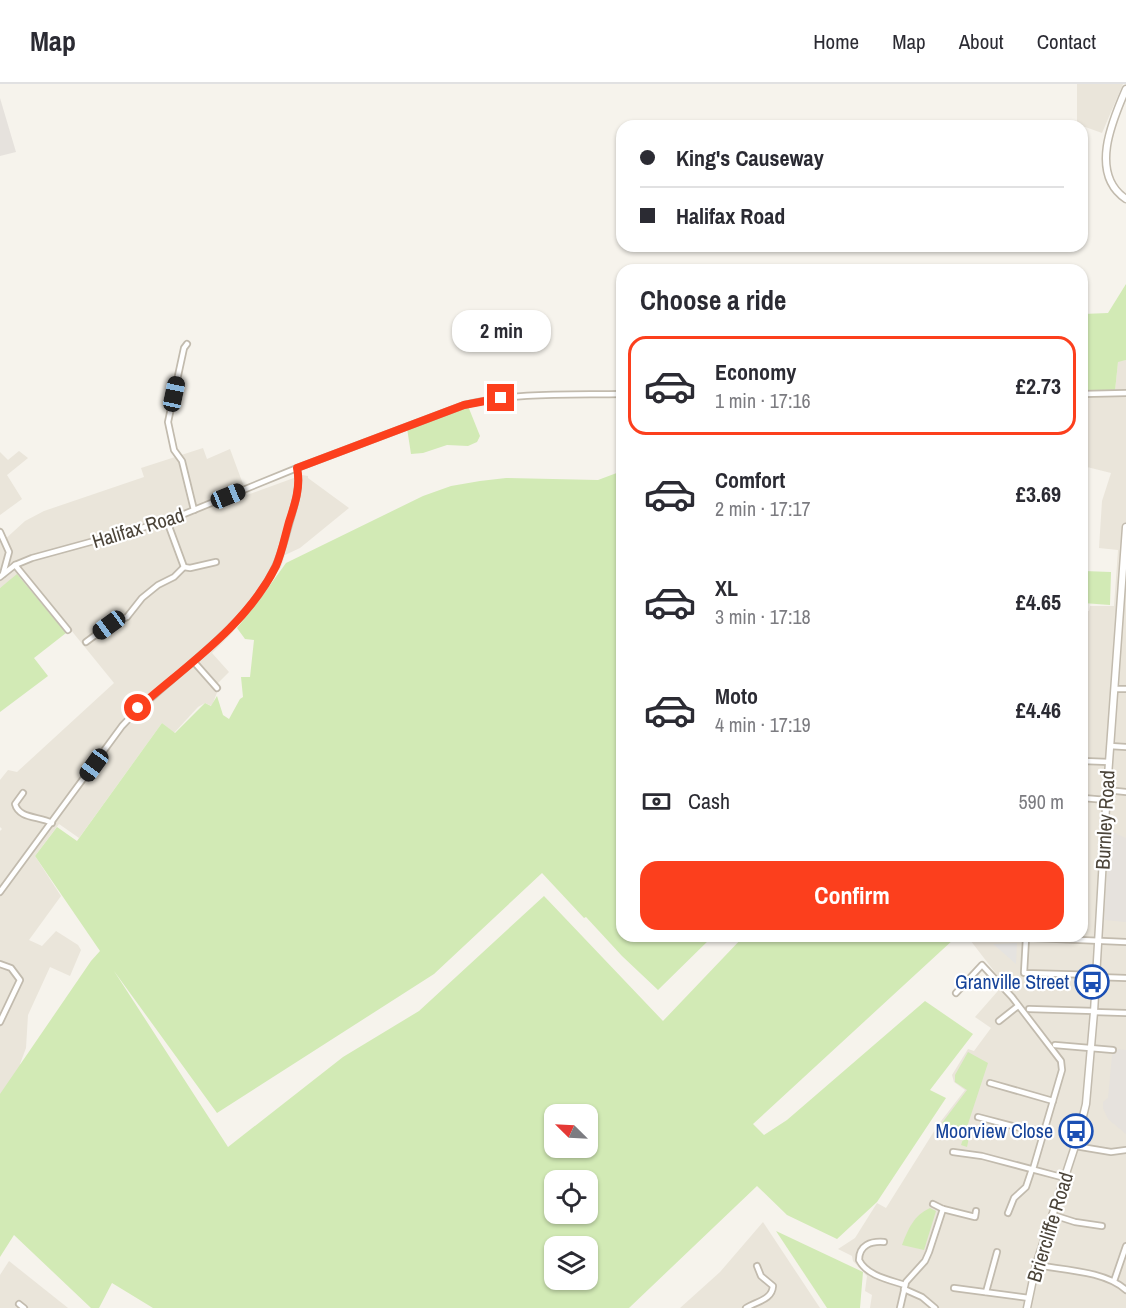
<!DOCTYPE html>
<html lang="en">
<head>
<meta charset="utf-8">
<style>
	:root { --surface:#fff; --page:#f2f2f3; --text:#2b2b33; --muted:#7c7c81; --line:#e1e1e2; --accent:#fc3f1d }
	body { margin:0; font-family:"Archivo Narrow",sans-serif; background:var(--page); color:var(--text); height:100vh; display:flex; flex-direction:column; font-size:22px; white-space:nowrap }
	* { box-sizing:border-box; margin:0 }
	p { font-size:20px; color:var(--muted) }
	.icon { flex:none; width:33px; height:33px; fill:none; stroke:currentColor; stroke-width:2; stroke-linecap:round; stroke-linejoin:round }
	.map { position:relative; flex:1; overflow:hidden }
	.side { position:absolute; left:616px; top:180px; width:472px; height:678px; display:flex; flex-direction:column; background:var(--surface); border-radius:18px; box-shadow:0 2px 4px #0004 }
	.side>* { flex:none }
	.guide { position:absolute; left:616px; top:36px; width:472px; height:132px; border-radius:18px; box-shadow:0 2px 4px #0004; display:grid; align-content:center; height:132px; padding:0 24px; background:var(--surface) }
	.needle { width:39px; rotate:294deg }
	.buttons { position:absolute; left:544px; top:1020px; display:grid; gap:12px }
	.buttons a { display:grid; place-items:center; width:54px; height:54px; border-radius:12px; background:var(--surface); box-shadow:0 2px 4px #0004; font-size:30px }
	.end { position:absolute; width:27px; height:27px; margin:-14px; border:8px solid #fc3f1d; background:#fff; box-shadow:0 0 0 3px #fff }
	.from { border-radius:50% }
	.bubble { position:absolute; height:42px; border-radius:18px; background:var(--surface); box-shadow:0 2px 4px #0004; font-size:20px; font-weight:800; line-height:42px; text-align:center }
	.car { position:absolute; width:18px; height:36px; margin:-18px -9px; border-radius:8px; box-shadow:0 0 4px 2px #0007; background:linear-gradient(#222 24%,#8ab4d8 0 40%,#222 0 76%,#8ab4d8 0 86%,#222 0) }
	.guide b { display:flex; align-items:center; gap:21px; height:57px; font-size:22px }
	.guide b+b { border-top:2px solid var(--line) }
	.guide i { width:15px; height:15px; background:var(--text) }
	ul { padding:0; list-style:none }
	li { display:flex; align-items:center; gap:18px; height:99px; margin:0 12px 9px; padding:0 12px; border:3px solid transparent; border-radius:18px }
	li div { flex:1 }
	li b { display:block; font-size:22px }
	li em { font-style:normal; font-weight:800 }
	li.selected { border-color:var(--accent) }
	li>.icon { width:54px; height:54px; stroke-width:1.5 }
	h2 { padding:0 24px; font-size:27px; line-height:72px }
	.pay { display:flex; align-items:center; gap:15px; height:66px; padding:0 24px; font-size:22px }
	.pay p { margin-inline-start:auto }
	.action { display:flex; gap:12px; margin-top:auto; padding:12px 24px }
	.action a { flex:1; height:69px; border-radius:18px; background:var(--accent); color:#fff; font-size:24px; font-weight:800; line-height:69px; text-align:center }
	header { display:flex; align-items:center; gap:36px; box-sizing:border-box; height:84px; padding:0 30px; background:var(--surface); border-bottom:2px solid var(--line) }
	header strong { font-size:28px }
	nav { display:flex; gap:33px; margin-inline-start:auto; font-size:21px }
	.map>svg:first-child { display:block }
	.residential { fill:#eae5da }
	.industrial { fill:#e6e2dd }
	.green { fill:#d2eab5; fill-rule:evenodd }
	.parking { fill:#e5e3e0 }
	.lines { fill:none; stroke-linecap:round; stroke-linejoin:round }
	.minor-casing { stroke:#c2bbae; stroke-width:8 }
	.tertiary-casing { stroke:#c2bbae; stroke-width:9 }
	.minor { stroke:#fff; stroke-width:4.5 }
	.tertiary { stroke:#fff; stroke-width:6 }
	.route { stroke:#fc3f1d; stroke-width:8 }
	.labels { text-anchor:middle; stroke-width:4.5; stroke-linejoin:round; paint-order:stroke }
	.street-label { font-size:20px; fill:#4b4439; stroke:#fff }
	.transit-label { font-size:20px; fill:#164399; stroke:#fff; text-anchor:end }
</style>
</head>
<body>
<header>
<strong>Map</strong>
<nav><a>Home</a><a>Map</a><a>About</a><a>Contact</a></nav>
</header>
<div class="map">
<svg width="1126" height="1224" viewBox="0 0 1126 1224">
	<rect width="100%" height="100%" fill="#f6f3ec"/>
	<!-- residential -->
	<g class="residential">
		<polygon points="1077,0 1123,0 1102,49 1077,40"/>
		<polygon points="1126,276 1126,1224 870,1224 872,1211 865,1207 867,1192 853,1177 852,1172 838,1165 855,1154 877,1119 886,1124 938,1041 965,1006 954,998 952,991 968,965 974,967 991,944 975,933 1004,900 967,852 1083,852 1083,527 1089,527 1090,522 1114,522 1118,466 1099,464 1102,417 1111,389 1083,382 1083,306 1115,307 1118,277"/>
		<polygon points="203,364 207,375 230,365 247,411 302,391 308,392 308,394 349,424 300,464 285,471 281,483 260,515 230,551 212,569 229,588 217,600 219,603 212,622 205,619 198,623 174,649 162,639 79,754 59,740 35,772 61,812 29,856 42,862 56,847 78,861 81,866 70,892 50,883 28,931 26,964 20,980 24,984 0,1011 0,747 2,745 0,743 0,696 8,686 17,688 114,599 23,487 0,504 0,455 2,458 25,437 44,427 144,393 141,384"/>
		<polygon points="19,367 28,374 7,391 22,415 0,431 0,368 8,376"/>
		<polygon points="763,1138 820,1224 680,1224 720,1188"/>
		<polygon points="9,1177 68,1224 0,1224 0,1191"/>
	</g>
	<!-- industrial -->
	<g class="industrial">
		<polygon points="0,14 16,68 0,72"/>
		<polygon points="1110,747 1126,754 1126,838 1104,836"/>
		<polygon points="1118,965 1126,966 1126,1050 1108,1035 1103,1024 1103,1018 1108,1014 1112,971"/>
	</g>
	<!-- green -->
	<g class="green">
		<polygon points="1126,200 1126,276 1118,278 1115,307 1083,306 1083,230 1108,229"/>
		<polygon points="468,322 480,352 477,358 468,362 447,361 423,369 411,370 407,344"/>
		<path d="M622,387V852H713L658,906L622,872L586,833L584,834L542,789L434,890L217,1029L114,887L228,1063L343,973L419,927L544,812L663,937L744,852H952L954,855L753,1040L764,1051L787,1036L925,917L973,950L930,1006L946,1014L877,1118L837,1155L787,1131L757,1102L629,1224H153L112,1199L99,1224H91L14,1151L0,1173V1010L91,877L100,867L35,772L57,743L77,757L162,639L175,649L205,619L211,622L217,612L223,631L229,635L240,615L243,613L241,593H250L254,556L245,555L237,544L260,515L286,479L423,412L451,402L480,397L506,394L598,396ZM555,1030H588V1064H555ZM555,1096H588V1130H555ZM555,1162H588V1196H555Z"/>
		<polygon points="1084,487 1111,488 1110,521 1083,519"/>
		<polygon points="17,490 66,549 34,574 48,592 0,628 0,504"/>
		<polygon points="968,968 988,979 967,1043 971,1044 967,1063 961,1061 964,1052 942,1039 967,1006 955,998 955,991"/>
		<path d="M930,1124L936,1127L924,1166L902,1161C908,1145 914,1131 930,1124Z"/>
		<polygon points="776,1147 863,1188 860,1224 827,1224"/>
	</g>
	<!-- parking -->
	<polygon class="parking" points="1017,859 1016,880 993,860"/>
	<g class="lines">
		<defs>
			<g id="minor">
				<polyline points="187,260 184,264 168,338 174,366 182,377 194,426"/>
				<polyline points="1083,310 1126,309"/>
				<polyline points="167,437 184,483 190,484 216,478"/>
				<polyline points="0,448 9,468 3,490"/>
				<polyline points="15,481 68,546"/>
				<path d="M0,493L15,481L32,474L167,437L297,384L464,321C516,308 570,311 622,310"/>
				<polyline points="86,558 109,541 127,533 142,514 158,501 174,493 184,483"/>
				<polyline points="194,578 217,604"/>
				<polyline points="1115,605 1126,605"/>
				<polyline points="1110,662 1126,663"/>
				<polyline points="1083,677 1109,678"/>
				<polyline points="1107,706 1126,708"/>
				<path d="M23,709L15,720C19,735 39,732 52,739"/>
				<polyline points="1083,714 1106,716"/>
				<polyline points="1083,768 1084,763"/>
				<path d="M0,808L122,642C170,590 246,547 276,481C282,467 286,452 290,437C295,419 301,402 297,384"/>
				<polyline points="989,852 1126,858"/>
				<polyline points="1026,854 1024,889 1097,891"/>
				<polyline points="0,880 11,884 20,896 0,938"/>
				<polyline points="1097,893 1126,894"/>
				<polyline points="956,909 982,881 1012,913 1061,977 1062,986 1033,1085"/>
				<polyline points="1029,925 1094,927"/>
				<polyline points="1094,928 1126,929"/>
				<polyline points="999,937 1018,922"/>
				<polyline points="1055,961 1113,966"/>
				<polyline points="990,999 1053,1017"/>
				<polyline points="978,1033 1043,1050"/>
				<polyline points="1075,1062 1111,1068 1126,1066"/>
				<polyline points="953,1068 982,1072 1065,1094"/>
				<polyline points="933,1120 943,1125 975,1133 976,1127"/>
				<polyline points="1008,1129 1014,1114 1026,1103 1032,1085"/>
				<polyline points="1053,1131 1075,1138 1102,1142"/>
				<path d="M884,1158C871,1157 859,1161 859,1176C867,1192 890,1196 905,1201"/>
				<path d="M1036,1181C1064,1186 1105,1187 1126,1206"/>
				<polyline points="1114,1197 1126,1162"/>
				<polyline points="954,1204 1029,1214"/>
				<polyline points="904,1205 922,1213 935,1224"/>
				<polyline points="986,1208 997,1168"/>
				<polyline points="19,1220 24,1224"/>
				<path d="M746,1224C757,1217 772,1216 773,1202L761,1192L757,1182"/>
				<polyline points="900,1224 906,1198 925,1177 929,1168 943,1125"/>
			</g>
			<g id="tertiary">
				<path d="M1126,5C1112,37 1089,90 1126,115"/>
				<polyline points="1027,1224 1036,1181 1078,1053 1086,1020 1094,928 1107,706 1126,443"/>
			</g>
		</defs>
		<!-- minor casing -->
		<use href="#minor" class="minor-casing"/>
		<!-- tertiary casing -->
		<use href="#tertiary" class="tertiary-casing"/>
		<!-- minor -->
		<use href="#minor" class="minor"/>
		<!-- tertiary -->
		<use href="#tertiary" class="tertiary"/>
	</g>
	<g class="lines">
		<!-- route -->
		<path class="route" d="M138,624C187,581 246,542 276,482C282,468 285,452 289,438C295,420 301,402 297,384L464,321L501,314"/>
	</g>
	<!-- icons -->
	<defs>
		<symbol id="bus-ring" viewBox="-11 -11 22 22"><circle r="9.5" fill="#fff" stroke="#1a4fb4" stroke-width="1.5"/><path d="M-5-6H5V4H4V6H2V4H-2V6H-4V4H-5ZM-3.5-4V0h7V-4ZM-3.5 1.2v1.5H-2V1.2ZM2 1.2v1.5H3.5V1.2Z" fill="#1a4fb4"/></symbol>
	</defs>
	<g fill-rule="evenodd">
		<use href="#bus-ring" x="1073" y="879" width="38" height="38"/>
		<use href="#bus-ring" x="1057" y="1028" width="38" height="38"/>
	</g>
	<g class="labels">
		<!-- street labels -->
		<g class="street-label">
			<text transform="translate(138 444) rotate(-17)" y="7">Halifax Road</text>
			<text transform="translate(1105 736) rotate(-87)" y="7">Burnley Road</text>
			<text transform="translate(1050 1143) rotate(-73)" y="7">Briercliffe Road</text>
		</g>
		<!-- transit labels -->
		<g class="transit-label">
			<text x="1069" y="905">Granville Street</text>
			<text x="1053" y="1054">Moorview Close</text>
		</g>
	</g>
</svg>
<div class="buttons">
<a><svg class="needle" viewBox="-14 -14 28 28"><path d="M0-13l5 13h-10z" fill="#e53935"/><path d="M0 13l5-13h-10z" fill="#7c7c81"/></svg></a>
<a><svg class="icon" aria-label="locate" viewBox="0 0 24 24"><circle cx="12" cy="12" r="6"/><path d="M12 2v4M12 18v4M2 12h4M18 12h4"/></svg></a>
<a><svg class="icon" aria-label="layers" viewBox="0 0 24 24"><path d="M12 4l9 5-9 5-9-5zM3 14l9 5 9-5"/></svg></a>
</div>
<i class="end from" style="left:138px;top:624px"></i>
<i class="end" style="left:501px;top:314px"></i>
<div class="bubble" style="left:452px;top:226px;width:99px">2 min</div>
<i class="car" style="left:174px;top:310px;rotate:12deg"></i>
<i class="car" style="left:228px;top:412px;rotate:68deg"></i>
<i class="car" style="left:109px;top:541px;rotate:234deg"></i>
<i class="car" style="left:94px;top:681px;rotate:216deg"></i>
<div class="guide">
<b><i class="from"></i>King's Causeway</b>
<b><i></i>Halifax Road</b>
</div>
<section class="side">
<h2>Choose a ride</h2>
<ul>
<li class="selected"><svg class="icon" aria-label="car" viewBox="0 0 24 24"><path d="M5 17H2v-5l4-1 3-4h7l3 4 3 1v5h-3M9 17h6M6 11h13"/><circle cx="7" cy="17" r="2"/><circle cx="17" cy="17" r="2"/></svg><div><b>Economy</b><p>1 min · 17:16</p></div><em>£2.73</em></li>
<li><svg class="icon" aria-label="car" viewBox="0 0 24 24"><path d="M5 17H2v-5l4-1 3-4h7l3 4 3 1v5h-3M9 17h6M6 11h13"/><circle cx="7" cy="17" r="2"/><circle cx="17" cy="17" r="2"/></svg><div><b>Comfort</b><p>2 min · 17:17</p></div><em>£3.69</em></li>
<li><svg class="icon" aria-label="car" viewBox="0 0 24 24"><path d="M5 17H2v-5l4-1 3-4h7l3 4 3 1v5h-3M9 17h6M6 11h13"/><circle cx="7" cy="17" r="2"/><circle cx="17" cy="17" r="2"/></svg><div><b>XL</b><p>3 min · 17:18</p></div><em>£4.65</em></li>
<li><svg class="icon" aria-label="car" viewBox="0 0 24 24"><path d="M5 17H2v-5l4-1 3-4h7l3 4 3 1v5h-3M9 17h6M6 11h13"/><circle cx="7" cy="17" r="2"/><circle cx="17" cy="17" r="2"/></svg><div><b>Moto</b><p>4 min · 17:19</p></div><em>£4.46</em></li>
</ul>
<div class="pay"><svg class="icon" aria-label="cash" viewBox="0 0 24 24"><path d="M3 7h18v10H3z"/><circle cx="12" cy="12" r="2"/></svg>Cash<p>590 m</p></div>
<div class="action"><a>Confirm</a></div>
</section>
</div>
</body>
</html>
